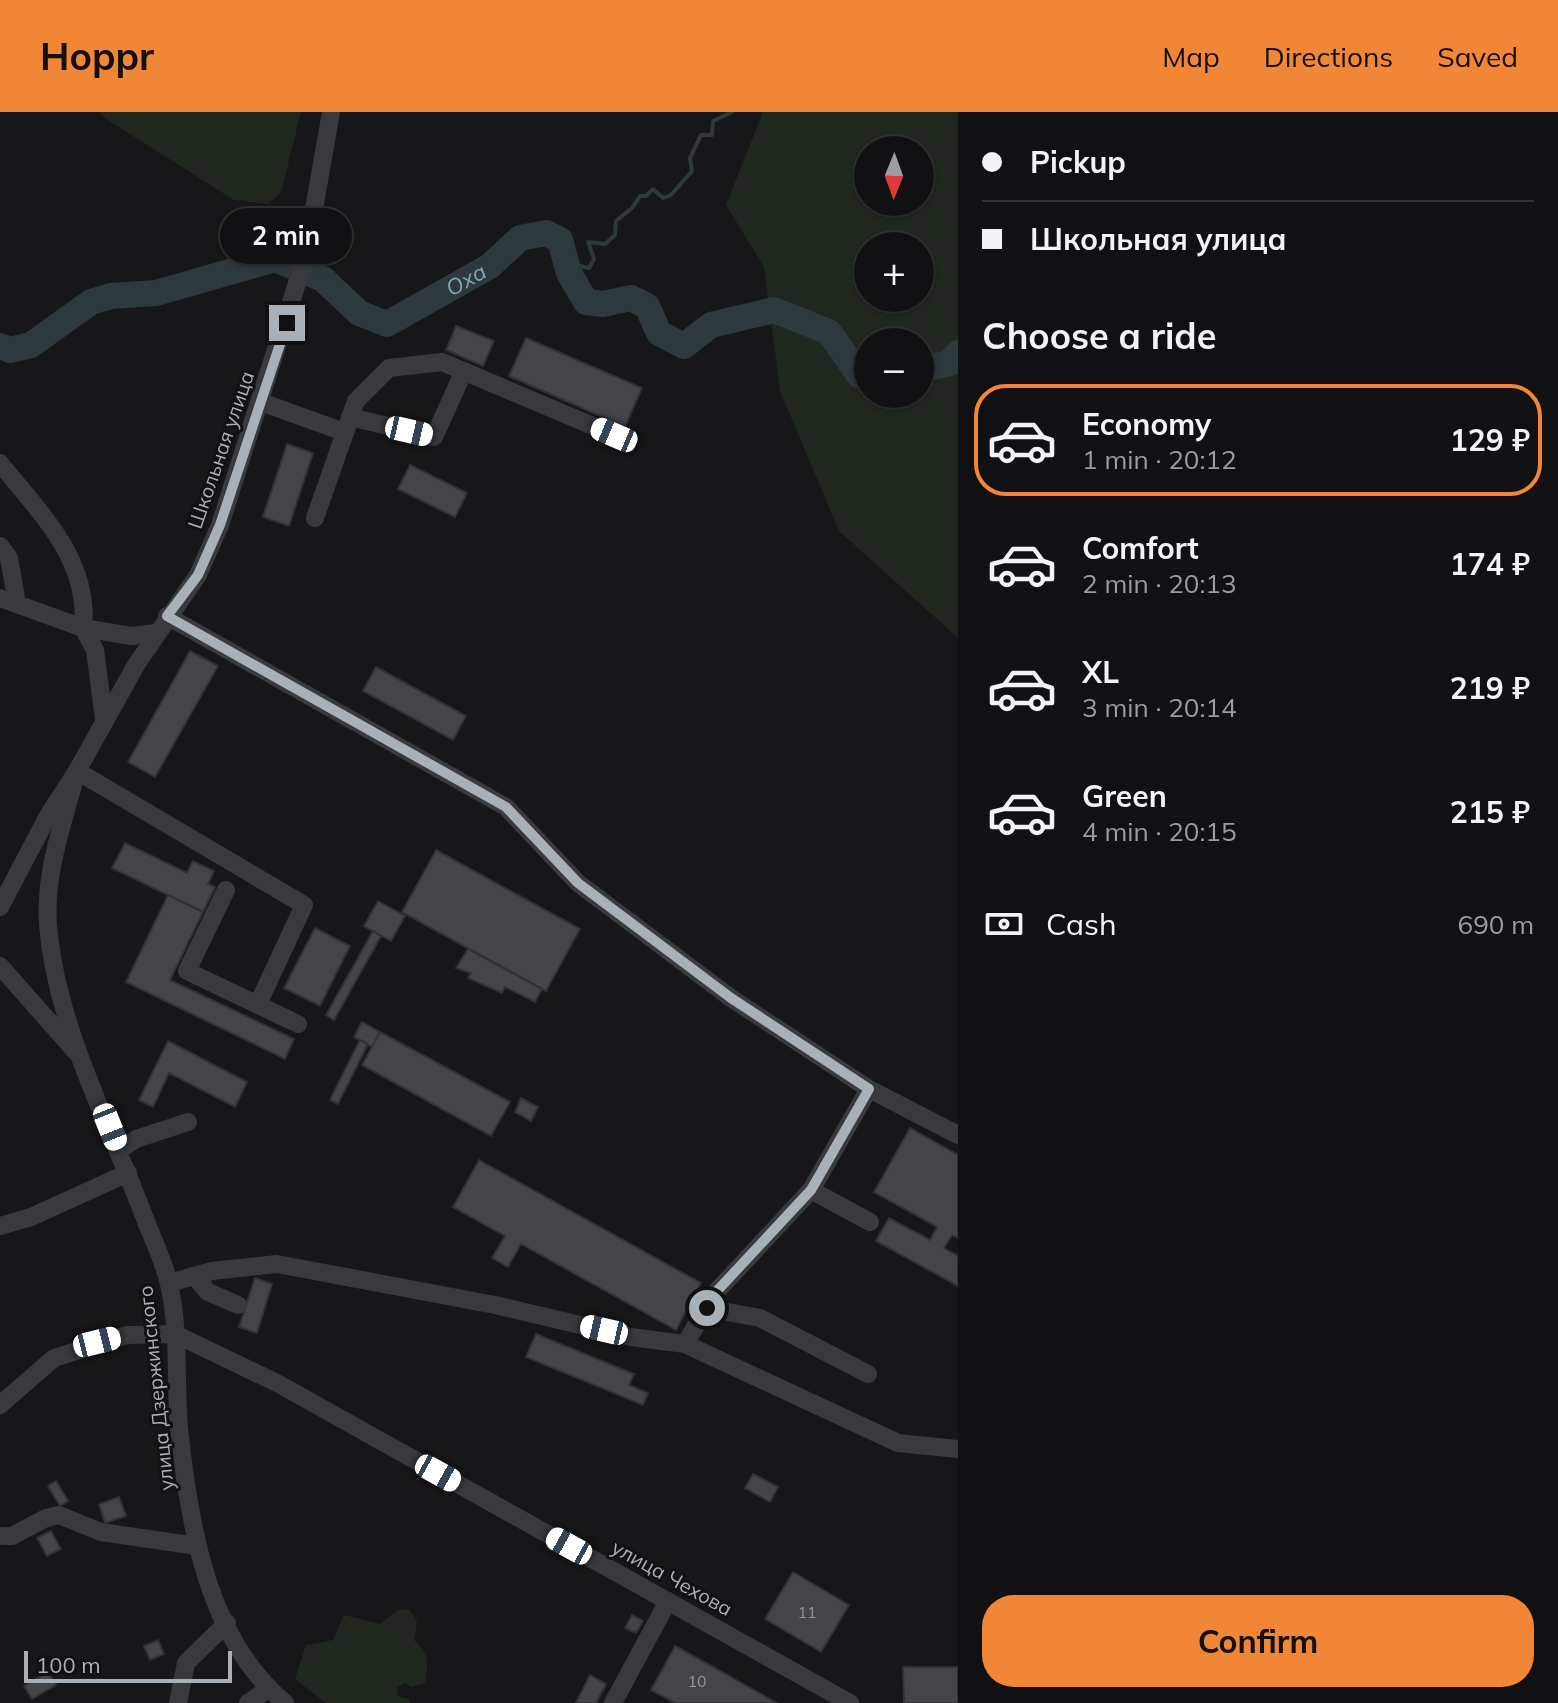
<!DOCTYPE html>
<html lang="en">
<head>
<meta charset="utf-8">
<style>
	:root { --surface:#111113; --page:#1a1a1c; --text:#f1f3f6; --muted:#9c9da0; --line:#303133; --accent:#f18637 }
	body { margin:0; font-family:Mulish,sans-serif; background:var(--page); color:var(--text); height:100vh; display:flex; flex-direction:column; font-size:30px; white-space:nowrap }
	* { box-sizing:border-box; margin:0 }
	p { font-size:26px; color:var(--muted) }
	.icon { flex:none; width:44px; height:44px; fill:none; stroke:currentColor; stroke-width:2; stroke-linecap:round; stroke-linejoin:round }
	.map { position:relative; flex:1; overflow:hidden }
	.side { display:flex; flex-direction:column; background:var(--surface); width:600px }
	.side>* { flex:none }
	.guide { display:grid; align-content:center; height:176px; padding:0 24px; background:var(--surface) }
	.needle { width:52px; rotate:181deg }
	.fabs { position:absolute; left:854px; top:24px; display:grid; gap:16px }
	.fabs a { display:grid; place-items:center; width:80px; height:80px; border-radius:50%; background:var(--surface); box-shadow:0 2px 6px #0004,0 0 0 2px var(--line); font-size:40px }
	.scale { position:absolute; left:24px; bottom:20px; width:208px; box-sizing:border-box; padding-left:8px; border:4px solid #a9b1b8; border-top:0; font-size:22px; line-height:28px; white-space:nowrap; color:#a9b1b8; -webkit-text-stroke:6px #121214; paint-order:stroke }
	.end { position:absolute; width:36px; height:36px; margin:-18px; border:10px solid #a9b1b8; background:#111; box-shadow:0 0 0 4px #111 }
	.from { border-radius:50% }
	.bubble { position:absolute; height:56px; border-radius:28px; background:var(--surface); box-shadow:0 2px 6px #0004,0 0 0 2px var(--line); font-size:26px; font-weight:700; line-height:56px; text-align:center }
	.car { position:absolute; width:24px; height:48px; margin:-24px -12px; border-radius:10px; box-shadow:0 0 6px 2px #0007; background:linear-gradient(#fff 24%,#345 0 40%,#fff 0 76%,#345 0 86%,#fff 0) }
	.guide b { display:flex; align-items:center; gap:28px; height:76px; font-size:30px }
	.guide b+b { border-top:2px solid var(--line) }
	.guide i { width:20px; height:20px; background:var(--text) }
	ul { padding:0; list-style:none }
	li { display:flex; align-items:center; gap:24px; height:112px; margin:0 16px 12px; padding:0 8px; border:4px solid transparent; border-radius:32px }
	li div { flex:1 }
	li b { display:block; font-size:30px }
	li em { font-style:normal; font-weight:700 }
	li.active { border-color:var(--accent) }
	li>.icon { width:72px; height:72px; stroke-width:1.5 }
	h2 { padding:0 24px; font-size:36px; line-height:96px }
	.pay { display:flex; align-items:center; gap:20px; height:88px; padding:0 24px; font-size:30px }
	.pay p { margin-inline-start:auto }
	.button { display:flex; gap:16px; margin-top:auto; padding:16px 24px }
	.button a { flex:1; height:92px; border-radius:32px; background:var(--accent); color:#111; font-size:32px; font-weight:700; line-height:92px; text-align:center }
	header { display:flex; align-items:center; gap:48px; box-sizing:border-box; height:112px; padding:0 40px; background:var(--accent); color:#111 }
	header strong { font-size:38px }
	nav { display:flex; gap:44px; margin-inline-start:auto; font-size:28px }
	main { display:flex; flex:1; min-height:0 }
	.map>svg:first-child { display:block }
	.green { fill:#1f271f; fill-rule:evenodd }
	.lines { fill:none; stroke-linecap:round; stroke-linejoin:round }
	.stream { stroke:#2d393d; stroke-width:4 }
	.river { stroke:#2d393d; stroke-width:26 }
	.building { fill:#434549; stroke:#313235; stroke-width:2 }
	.minor { stroke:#383a3e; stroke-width:18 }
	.route { stroke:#a9b1b8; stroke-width:10 }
	.labels { text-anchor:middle; stroke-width:6; stroke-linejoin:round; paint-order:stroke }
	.number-label { font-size:16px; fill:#90969c }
	.street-label { font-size:20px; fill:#a9b1b8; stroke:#121214 }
	.water-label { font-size:22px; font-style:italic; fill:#80a7b3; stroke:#121214 }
</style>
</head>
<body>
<header>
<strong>Hoppr</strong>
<nav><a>Map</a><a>Directions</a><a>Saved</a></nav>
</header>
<main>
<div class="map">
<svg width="958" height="1591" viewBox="0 0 958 1591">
	<rect width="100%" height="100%" fill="#171719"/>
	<!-- green -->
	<g class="green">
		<polygon points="100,0 301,0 281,81 268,92 234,88 103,5"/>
		<path d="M763,0H958V526L839,419L780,279L764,155L726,93ZM920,38V90H868V38ZM920,134V186H868V134ZM920,230V282H868V230Z"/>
		<path d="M409,1497L417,1509L414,1528C429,1542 429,1551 425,1571L412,1575L405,1571L397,1575L398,1584L409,1587L410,1591H326L295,1567L306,1533L333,1528L344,1503L380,1512L398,1498Z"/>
	</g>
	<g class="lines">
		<!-- stream -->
		<polyline class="stream" points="569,161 580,154 589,156 594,147 588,130 605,132 615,123 616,109 632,96 640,84 646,84 653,77 663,86 671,83 692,59 690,46 701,23 712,23 713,9 732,0"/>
		<!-- river -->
		<g class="river">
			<path id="s1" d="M0,234L10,238L31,233L91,190L111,184L156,181L275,147L323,167L359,201L387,212L490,154L520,126L546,121L560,128L569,161L586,190L603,192L631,186L647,194L659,221L684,234L711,213L774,198L829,220L859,263L868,265"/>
			<polyline points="920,258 949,251 958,241"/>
		</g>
	</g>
	<!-- building -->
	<g class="building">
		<polygon points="456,214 494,229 483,254 446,238"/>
		<polygon points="526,226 642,276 625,315 509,264"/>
		<polygon points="287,332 313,341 289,414 263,405"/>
		<polygon points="410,353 467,381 455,405 398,377"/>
		<polygon points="190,539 218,554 155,665 128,650"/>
		<polygon points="376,555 466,604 453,628 363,579"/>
		<polygon points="125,731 187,761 193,749 214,759 208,772 215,775 203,800 112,756"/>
		<polygon points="436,738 580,817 546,879 402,800"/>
		<polygon points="168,783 203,800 170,868 294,927 285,947 126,870"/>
		<polygon points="378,789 405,804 391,829 364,814"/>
		<polygon points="315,816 350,834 320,894 284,876"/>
		<polygon points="373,819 381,824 334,908 326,903"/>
		<polygon points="468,837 542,877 535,890 505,875 502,881 468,866 471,861 456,856"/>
		<polygon points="362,910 380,920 372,935 354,925"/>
		<polygon points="380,920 510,990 491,1024 362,953"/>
		<polygon points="360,928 368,932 338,992 330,988"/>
		<polygon points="168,929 247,970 235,995 169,961 153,995 139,988"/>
		<polygon points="521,986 538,995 531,1009 515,1000"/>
		<polygon points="910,1016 958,1043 958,1126 952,1123 944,1136 958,1144 958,1174 876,1129 889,1106 930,1128 937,1115 874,1080"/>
		<polygon points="479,1048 701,1171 676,1218 521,1132 508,1155 492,1146 505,1124 453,1095"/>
		<polygon points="255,1166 272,1172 257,1221 239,1215"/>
		<polygon points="536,1222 634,1262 629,1273 648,1281 643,1293 526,1245"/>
		<polygon points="753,1362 778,1375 770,1390 745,1376"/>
		<polygon points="56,1369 68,1389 60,1394 48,1374"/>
		<polygon points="119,1385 126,1404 105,1411 99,1392"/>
		<polygon points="51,1419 61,1437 47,1444 37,1426"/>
		<polygon points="793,1460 849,1493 821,1540 765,1507"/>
		<polygon points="632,1503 643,1509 636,1521 625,1516"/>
		<polygon points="158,1528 164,1542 150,1548 144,1534"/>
		<polygon points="675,1534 706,1551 777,1591 675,1591 651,1578"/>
		<polygon points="903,1555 958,1555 958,1591 904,1591"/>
		<polygon points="48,1560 56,1573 32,1587 24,1574"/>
		<polygon points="590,1563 606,1572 596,1591 576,1591"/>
	</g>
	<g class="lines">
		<!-- minor -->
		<g class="minor">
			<polyline points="261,290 344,320"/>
			<polyline points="350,305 434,325 464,259"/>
			<path d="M0,351C40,401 90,448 83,516L131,524L156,521"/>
			<polyline points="315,406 356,289 389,256 442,250 614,323"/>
			<polyline points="0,434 9,446 17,491"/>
			<polyline points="0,486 83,516 95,538 104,607"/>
			<polyline points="167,504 506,695 578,771 731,886 869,977"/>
			<path d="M77,659C64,708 44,761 48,813C56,913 109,1011 144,1104C152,1126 164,1149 169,1172C180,1219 175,1269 179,1316C189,1412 207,1526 285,1591"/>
			<polyline points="77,659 304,793 258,892"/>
			<polyline points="226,778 187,859 298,912"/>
			<polyline points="0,795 48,704 77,659 136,553 198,463 220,413 306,143 331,0"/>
			<polyline points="0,854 77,941"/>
			<polyline points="119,1038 136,1027 188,1010"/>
			<polyline points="811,1078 870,1110"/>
			<polyline points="0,1114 31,1105 128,1061"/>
			<polyline points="194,1164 208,1180 238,1193"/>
			<polyline points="169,1171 212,1159 277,1152 495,1193 631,1225 685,1232 898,1331 958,1337"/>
			<polyline points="707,1196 760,1206 868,1262"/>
			<polyline points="685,1232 716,1180 811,1078 869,977 958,1023"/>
			<polyline points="0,1293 54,1246 127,1223 175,1222 277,1271 850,1591"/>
			<polyline points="0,1424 12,1424 46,1406 59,1403 101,1420 197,1434"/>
			<polyline points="178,1591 186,1551 227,1511"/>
			<polyline points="248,1591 268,1577"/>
			<polyline points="613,1591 668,1489"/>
		</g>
	</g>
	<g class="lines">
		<!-- route -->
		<polyline class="route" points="287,211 220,413 198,463 167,504 506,695 578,771 731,886 869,977 811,1078 716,1180 707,1196"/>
	</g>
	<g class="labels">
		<!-- number labels -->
		<g class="number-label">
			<text x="807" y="1506">11</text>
			<text x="697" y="1575">10</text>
		</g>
		<!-- street labels -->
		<g class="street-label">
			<text transform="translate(221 338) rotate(-71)" y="7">Школьная улица</text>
			<text transform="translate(156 1276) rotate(-96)" y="7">улица Дзержинского</text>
			<text transform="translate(672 1466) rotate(29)" y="7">улица Чехова</text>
		</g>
		<!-- water labels -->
		<g class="water-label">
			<text dy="8" stroke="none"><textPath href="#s1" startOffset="518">Оха</textPath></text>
		</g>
	</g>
</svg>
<div class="fabs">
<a><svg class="needle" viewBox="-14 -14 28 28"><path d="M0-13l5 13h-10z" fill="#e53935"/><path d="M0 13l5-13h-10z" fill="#9c9da0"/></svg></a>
<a>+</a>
<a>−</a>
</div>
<div class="scale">100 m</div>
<i class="end from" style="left:707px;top:1196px"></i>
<i class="end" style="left:287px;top:211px"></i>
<div class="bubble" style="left:220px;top:96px;width:132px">2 min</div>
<i class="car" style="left:409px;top:319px;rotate:103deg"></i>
<i class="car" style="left:614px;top:323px;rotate:293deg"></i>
<i class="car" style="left:110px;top:1015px;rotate:158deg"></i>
<i class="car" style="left:604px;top:1218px;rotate:283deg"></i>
<i class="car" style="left:97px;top:1230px;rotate:76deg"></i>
<i class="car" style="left:438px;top:1361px;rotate:119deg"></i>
<i class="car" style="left:569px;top:1434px;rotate:299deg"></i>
</div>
<section class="side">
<div class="guide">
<b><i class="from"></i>Pickup</b>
<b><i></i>Школьная улица</b>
</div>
<h2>Choose a ride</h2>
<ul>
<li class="active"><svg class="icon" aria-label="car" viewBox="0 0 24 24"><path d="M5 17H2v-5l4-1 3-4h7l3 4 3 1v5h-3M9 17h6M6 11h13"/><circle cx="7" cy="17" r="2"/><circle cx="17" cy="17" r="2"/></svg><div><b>Economy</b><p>1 min · 20:12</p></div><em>129 ₽</em></li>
<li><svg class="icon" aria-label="car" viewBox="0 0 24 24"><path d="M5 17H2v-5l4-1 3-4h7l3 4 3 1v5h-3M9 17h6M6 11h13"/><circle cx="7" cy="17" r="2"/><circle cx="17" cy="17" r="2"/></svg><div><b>Comfort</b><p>2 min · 20:13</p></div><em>174 ₽</em></li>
<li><svg class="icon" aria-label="car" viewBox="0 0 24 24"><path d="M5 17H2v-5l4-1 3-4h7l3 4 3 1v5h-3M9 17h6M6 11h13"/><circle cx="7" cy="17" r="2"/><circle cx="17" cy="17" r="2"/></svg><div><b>XL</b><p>3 min · 20:14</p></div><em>219 ₽</em></li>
<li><svg class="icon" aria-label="car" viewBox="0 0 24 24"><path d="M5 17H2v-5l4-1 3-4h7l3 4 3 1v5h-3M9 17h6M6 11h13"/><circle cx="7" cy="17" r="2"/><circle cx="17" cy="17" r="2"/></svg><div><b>Green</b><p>4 min · 20:15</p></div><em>215 ₽</em></li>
</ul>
<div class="pay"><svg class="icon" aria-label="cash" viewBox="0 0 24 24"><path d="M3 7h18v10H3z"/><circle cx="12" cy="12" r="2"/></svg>Cash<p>690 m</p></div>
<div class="button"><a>Confirm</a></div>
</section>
</main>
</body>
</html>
